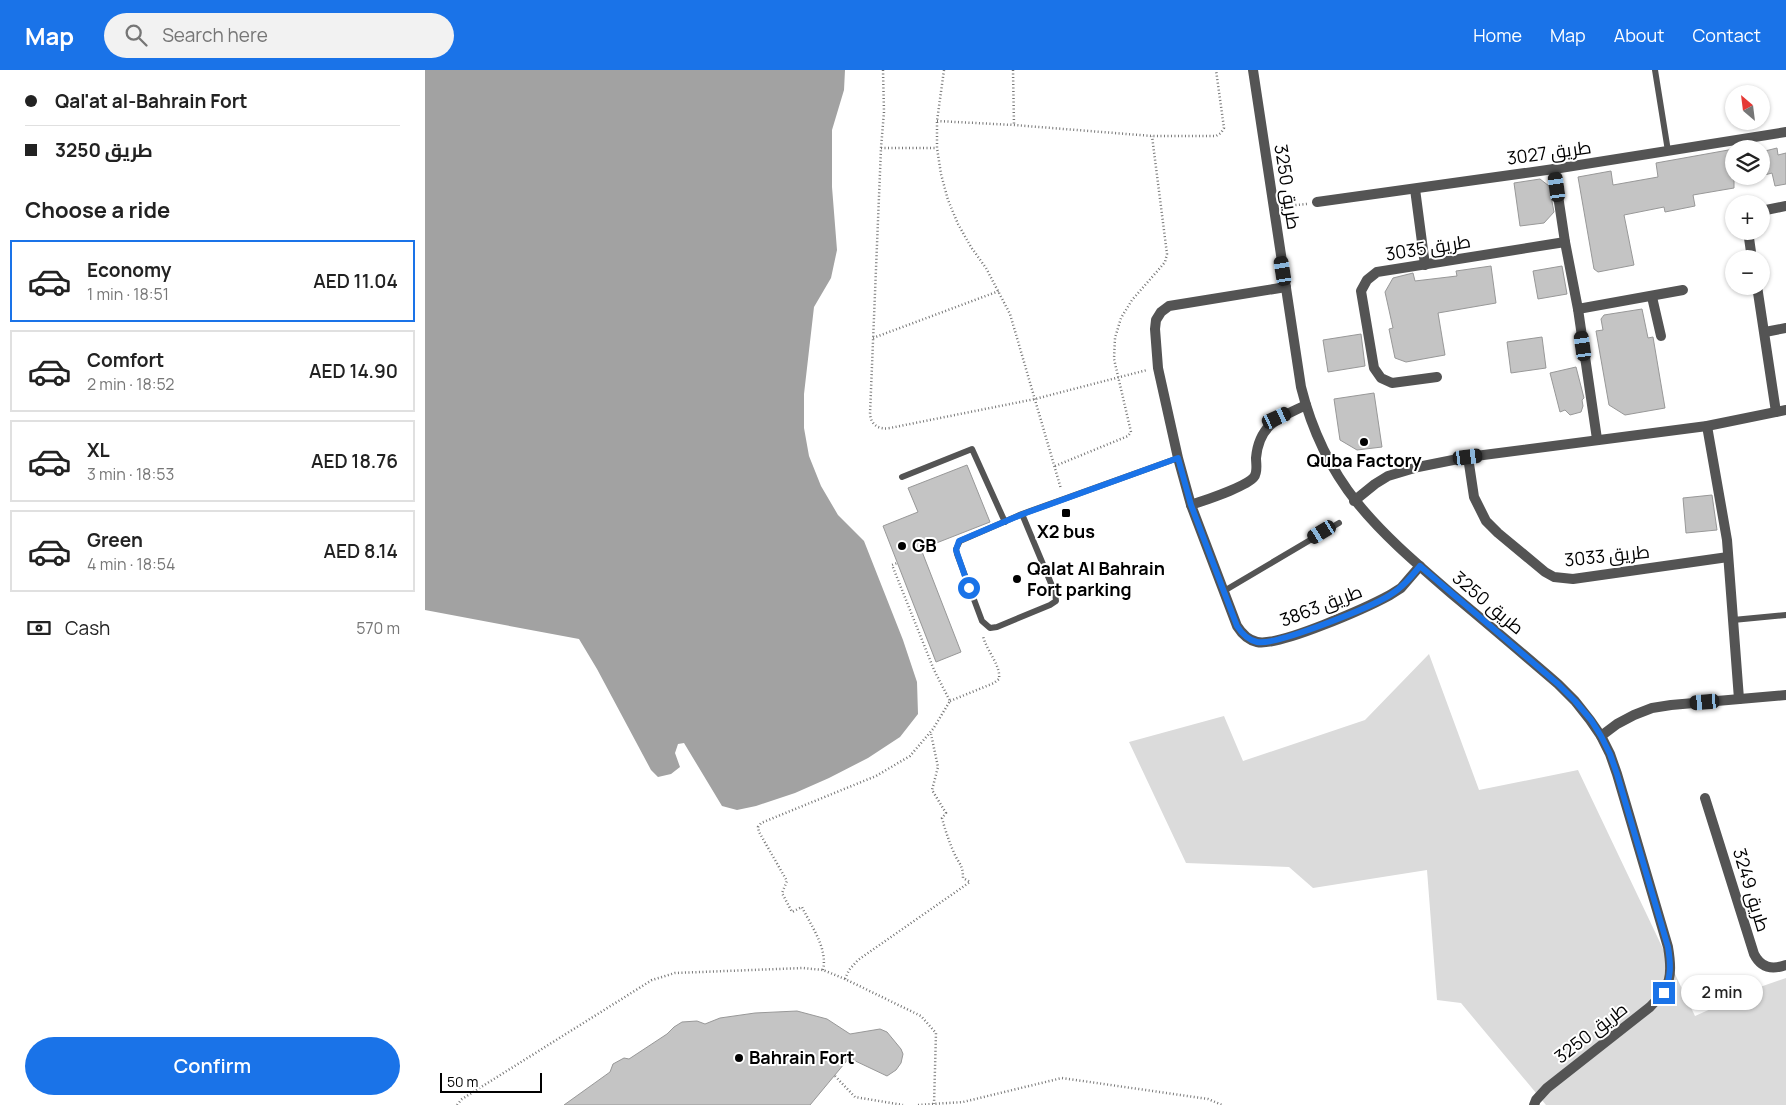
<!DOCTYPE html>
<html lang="en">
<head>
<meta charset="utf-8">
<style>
	:root { --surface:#fff; --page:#f2f2f2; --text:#222; --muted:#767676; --line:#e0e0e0; --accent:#1a73e8 }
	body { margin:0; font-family:Manrope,Cairo,sans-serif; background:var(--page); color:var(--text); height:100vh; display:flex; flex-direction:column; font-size:19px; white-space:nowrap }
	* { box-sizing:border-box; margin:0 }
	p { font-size:16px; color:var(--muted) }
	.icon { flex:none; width:28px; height:28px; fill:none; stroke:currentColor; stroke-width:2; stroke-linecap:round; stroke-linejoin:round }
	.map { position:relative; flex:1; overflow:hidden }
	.drawer { display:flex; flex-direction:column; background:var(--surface); width:425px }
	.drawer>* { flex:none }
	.top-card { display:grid; align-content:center; height:110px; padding:0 25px; background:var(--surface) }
	.needle { width:32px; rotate:332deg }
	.tools { position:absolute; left:1300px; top:15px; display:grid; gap:10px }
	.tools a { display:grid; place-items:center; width:45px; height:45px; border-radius:50%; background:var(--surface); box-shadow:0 1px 4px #0004; font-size:25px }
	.scale { position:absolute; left:15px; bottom:12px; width:102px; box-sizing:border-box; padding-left:5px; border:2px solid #000; border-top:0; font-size:14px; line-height:18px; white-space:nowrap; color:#000; -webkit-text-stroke:4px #fff; paint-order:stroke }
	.end { position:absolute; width:22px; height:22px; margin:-11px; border:6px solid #1a73e8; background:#fff; box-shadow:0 0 0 2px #fff }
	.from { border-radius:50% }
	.bubble { position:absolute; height:35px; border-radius:18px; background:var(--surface); box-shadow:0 1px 4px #0004; font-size:16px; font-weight:600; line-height:35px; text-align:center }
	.car { position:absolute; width:15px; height:30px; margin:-15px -8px; border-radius:6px; box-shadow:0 0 4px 1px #0007; background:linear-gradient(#222 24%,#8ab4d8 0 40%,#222 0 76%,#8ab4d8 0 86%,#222 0) }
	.top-card b { display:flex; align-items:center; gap:18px; height:48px; font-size:19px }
	.top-card b+b { border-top:1px solid var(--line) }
	.top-card i { width:12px; height:12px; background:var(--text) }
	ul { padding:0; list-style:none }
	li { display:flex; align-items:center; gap:15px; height:82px; margin:0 10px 8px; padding:0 15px; border:2px solid var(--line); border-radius:0px }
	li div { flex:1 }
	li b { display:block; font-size:19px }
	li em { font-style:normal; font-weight:600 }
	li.selected { border-color:var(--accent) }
	li>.icon { width:45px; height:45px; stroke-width:1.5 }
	h2 { padding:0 25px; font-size:22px; line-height:60px }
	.pay { display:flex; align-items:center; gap:12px; height:55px; padding:0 25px; font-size:19px }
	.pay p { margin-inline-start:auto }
	.cta { display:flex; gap:10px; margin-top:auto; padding:10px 25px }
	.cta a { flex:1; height:58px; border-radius:30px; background:var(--accent); color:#fff; font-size:20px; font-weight:600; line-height:58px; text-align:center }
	header { display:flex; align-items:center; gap:30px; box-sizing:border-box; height:70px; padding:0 25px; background:var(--accent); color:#fff }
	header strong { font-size:24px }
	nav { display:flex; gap:28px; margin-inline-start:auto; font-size:18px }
	.search { width:350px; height:45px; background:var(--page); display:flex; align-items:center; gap:12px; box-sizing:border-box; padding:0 18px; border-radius:28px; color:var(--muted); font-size:19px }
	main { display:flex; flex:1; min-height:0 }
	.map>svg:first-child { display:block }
	.green { fill:#dbdbdb }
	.water { fill:#a2a2a2 }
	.building { fill:#c4c4c4; stroke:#989898 }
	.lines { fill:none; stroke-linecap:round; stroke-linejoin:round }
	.path { stroke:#767676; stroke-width:2.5; stroke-dasharray:1 2.5; stroke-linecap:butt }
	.lane { stroke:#545454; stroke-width:6 }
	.street { stroke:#545454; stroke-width:10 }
	.route { stroke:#1a73e8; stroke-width:6 }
	.poi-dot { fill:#000; stroke:#fff; stroke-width:2 }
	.labels { text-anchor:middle; stroke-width:4; stroke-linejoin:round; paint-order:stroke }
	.street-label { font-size:18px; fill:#000; stroke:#fff }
	.poi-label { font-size:18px; font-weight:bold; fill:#000; stroke:#fff; text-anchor:start }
</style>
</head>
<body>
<header>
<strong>Map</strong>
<div class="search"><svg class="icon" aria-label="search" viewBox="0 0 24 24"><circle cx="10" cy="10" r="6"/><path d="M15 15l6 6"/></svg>Search here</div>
<nav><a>Home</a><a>Map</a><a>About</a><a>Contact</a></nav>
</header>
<main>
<section class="drawer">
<div class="top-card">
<b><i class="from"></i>Qal'at al-Bahrain Fort</b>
<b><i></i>طريق 3250</b>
</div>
<h2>Choose a ride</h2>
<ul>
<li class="selected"><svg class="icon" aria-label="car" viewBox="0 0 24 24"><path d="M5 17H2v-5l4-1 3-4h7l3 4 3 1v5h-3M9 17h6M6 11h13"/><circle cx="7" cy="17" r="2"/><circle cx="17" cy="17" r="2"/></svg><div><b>Economy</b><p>1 min · 18:51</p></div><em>AED 11.04</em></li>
<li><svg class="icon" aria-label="car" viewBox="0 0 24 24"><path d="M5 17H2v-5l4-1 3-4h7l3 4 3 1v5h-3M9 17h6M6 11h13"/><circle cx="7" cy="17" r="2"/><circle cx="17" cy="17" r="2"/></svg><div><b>Comfort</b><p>2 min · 18:52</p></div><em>AED 14.90</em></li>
<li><svg class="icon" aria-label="car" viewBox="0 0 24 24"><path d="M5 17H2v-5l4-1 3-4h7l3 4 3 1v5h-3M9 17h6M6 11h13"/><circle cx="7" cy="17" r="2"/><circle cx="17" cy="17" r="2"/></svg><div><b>XL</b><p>3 min · 18:53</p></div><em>AED 18.76</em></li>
<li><svg class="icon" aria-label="car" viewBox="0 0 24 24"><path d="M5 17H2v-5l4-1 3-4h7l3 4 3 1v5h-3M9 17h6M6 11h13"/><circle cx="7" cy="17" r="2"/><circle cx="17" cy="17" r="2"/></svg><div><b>Green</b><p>4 min · 18:54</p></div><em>AED 8.14</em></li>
</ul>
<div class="pay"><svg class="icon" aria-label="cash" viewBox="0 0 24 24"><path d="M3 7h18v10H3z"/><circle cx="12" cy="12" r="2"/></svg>Cash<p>570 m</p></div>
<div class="cta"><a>Confirm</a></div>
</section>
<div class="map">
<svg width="1361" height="1035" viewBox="0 0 1361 1035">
	<rect width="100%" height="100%" fill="#fff"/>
	<!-- green -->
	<polygon class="green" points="1004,584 1054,720 1153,700 1270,946 1335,917 1361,908 1361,1035 1121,1035 1036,933 1012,930 1002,800 888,818 864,797 761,793 704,672 799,646 818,691 940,650"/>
	<!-- water -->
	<polygon class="water" points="0,0 420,0 419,20 407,60 407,117 412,180 406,208 389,237 379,324 379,358 384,386 396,416 413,445 439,471 478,570 492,612 493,644 475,667 443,688 404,708 370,723 331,736 312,740 297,736 259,673 253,674 250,683 255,697 246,704 233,707 226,700 172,599 154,569 0,540"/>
	<!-- building -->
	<g class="building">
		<polygon points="1352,78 1353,85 1361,83 1361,114 1350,116 1347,103 1336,106 1336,82"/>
		<polygon points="1309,79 1309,118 1268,125 1270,136 1240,142 1239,137 1199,145 1209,195 1173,202 1169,199 1153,107 1186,101 1188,115 1233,107 1231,93"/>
		<polygon points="1115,109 1124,116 1129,142 1119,153 1095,156 1089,113"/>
		<polygon points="1066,196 1071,233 1013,243 1020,285 981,292 970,288 964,259 968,258 960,222 968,208 988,203 990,211 1032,206 1031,201"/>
		<polygon points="1137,196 1142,224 1113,229 1108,201"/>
		<polygon points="1217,239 1223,268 1228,267 1240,338 1200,345 1184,335 1171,261 1178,260 1176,249 1179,245"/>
		<polygon points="936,264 940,296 903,302 898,270"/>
		<polygon points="1117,267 1121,298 1086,303 1082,272"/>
		<polygon points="1151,297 1159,328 1157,330 1158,336 1156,342 1145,345 1140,340 1135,342 1125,303"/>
		<polygon points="949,323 957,377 932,380 915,370 909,329"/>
		<polygon points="542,395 565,452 496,479 536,582 511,592 458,456 493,442 483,418"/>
		<polygon points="1287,425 1292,460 1261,463 1258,428"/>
		<polygon points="372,941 402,949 425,964 455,959 462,962 476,979 478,984 476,993 471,1000 462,1006 424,988 385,1035 139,1035 185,1002 188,994 199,988 204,989 242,964 249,957 257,952 272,951 280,954 295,948 330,943"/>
	</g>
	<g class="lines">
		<!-- path -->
		<g class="path">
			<path d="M458,0L459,42L456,78L445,344C446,355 454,360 465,358L610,329L722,300"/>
			<polyline points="519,0 512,51 512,78 516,104 523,130 533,154 546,177 561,198 585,244 636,419"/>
			<polyline points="588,0 589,55"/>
			<polyline points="512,51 589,55 727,66 791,66 796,63 799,58 791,0"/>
			<polyline points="456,78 512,78"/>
			<polyline points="860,136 882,134"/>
			<polyline points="448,268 574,221"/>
			<polyline points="630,396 703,366 706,362 689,289 690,268 696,248 707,230 735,198 740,192 742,184 727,66"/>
			<path d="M525,631L569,613L574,609C576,595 561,580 558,566"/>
			<path d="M398,900C403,878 386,856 377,837L367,842L357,823L362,811L334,762L333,757L336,753L451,706L485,686L508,659L525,631L509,600L467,495L472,493"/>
			<path d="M420,909L424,900L433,890L545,812L538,808C538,795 534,794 529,783C524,771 520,760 517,748L521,743L507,720L513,697L506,664"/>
			<polyline points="410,1006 430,1027 478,1035"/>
			<polyline points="32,1035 37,1029 227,910 250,903 378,898 398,900 420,909 496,946 511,963 509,1034"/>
			<polyline points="493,1035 538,1032 637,1008 783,1029 797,1035"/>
		</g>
		<!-- lane -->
		<g class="lane">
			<polyline points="1230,0 1243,81"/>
			<polyline points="477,407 547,379 580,452"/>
			<polyline points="597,444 630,523 631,531 625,535 572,557 565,558 557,551 532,484 531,479 535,471 597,444 753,388"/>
			<polyline points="799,521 914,453"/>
			<polyline points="1308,550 1361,545"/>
		</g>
		<!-- street -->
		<g class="street">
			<path d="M828,0L876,317C901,417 954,461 1028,525C1063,554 1098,584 1133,614L1150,631L1165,650L1176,666L1185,684L1192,704L1243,877C1248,906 1246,916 1225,937L1122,1018L1111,1030L1109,1035"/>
			<polyline points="1129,99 1140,172 1153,239 1172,369"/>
			<polyline points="990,119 1000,195"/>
			<polyline points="892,132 1129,99 1361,62"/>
			<polyline points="1336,141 1361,136"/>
			<polyline points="1323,161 1327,189"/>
			<polyline points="1332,216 1351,342"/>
			<path d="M861,217L744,236L736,242L731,250L730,259L733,298L753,388L766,435L812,556C817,564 823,570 832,572C854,577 943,537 965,525L976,518L995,496"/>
			<polyline points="1227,227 1236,266"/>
			<polyline points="1153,239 1258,220"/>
			<polyline points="1340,262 1361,258"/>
			<polyline points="1012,307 967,313 956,308 949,298 936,221 942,210 952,202 1140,172"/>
			<polyline points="1282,356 1302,470 1314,629"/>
			<polyline points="1043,387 1049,427 1061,451 1073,463 1120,502 1129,507 1148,509 1303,487"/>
			<polyline points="929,431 950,414 963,406 993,397 1043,387 1282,356 1361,340"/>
			<path d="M766,435C780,430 821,417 829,407C833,402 831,394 831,388C834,354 854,348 881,335"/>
			<polyline points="1176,666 1192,654 1209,645 1227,638 1246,635 1361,625"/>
			<path d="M1280,728L1329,884C1336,898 1347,900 1361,895"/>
		</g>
	</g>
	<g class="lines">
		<!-- route -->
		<path class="route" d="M544,518L531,480L534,471L598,444L753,388L766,435L812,556C817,564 823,570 832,572C851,576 946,537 965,525C977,518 986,507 995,496L1133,614L1150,631L1166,650L1176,666L1185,684L1192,704L1243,877C1246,895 1246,907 1239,923"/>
	</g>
	<!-- markers -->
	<g class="poi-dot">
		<circle cx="939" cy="372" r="5"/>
		<rect x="636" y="438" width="10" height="10" rx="2.5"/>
		<circle cx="477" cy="476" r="5"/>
		<circle cx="592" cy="509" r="5"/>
		<circle cx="314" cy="988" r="5"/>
	</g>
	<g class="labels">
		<!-- street labels -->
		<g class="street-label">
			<text transform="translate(1124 83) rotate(-8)" y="6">طريق 3027</text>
			<text transform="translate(862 117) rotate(81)" y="6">طريق 3250</text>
			<text transform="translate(1003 178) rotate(-9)" y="6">طريق 3035</text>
			<text transform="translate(1182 486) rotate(-6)" y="6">طريق 3033</text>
			<text transform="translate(1063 533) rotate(40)" y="6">طريق 3250</text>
			<text transform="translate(896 536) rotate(-21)" y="6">طريق 3863</text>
			<text transform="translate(1326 820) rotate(73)" y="6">طريق 3249</text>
			<text transform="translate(1166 963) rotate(-38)" y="6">طريق 3250</text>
		</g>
		<!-- poi labels -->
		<g class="poi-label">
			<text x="939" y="397" text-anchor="middle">Quba Factory</text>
			<text x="641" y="468" text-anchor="middle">X2 bus</text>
			<text x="487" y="482">GB</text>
			<text x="602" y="505">Qalat Al Bahrain<tspan x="602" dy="21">Fort parking</tspan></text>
			<text x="324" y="994">Bahrain Fort</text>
		</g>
	</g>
</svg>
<div class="tools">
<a><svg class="needle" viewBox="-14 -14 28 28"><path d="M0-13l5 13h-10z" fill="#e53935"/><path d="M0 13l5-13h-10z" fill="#767676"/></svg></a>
<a><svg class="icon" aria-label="layers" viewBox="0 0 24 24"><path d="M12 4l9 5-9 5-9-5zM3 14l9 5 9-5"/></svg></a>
<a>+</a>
<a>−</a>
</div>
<div class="scale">50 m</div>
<i class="end from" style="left:544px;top:518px"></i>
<i class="end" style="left:1239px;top:923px"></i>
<div class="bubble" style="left:1256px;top:905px;width:82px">2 min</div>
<i class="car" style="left:1132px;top:117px;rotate:352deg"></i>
<i class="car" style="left:858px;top:201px;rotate:351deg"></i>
<i class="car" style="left:1158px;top:276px;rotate:352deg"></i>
<i class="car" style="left:852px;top:348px;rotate:65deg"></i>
<i class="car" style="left:1043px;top:387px;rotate:83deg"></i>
<i class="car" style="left:897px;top:462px;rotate:239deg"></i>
<i class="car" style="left:1280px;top:632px;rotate:265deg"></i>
</div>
</main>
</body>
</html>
